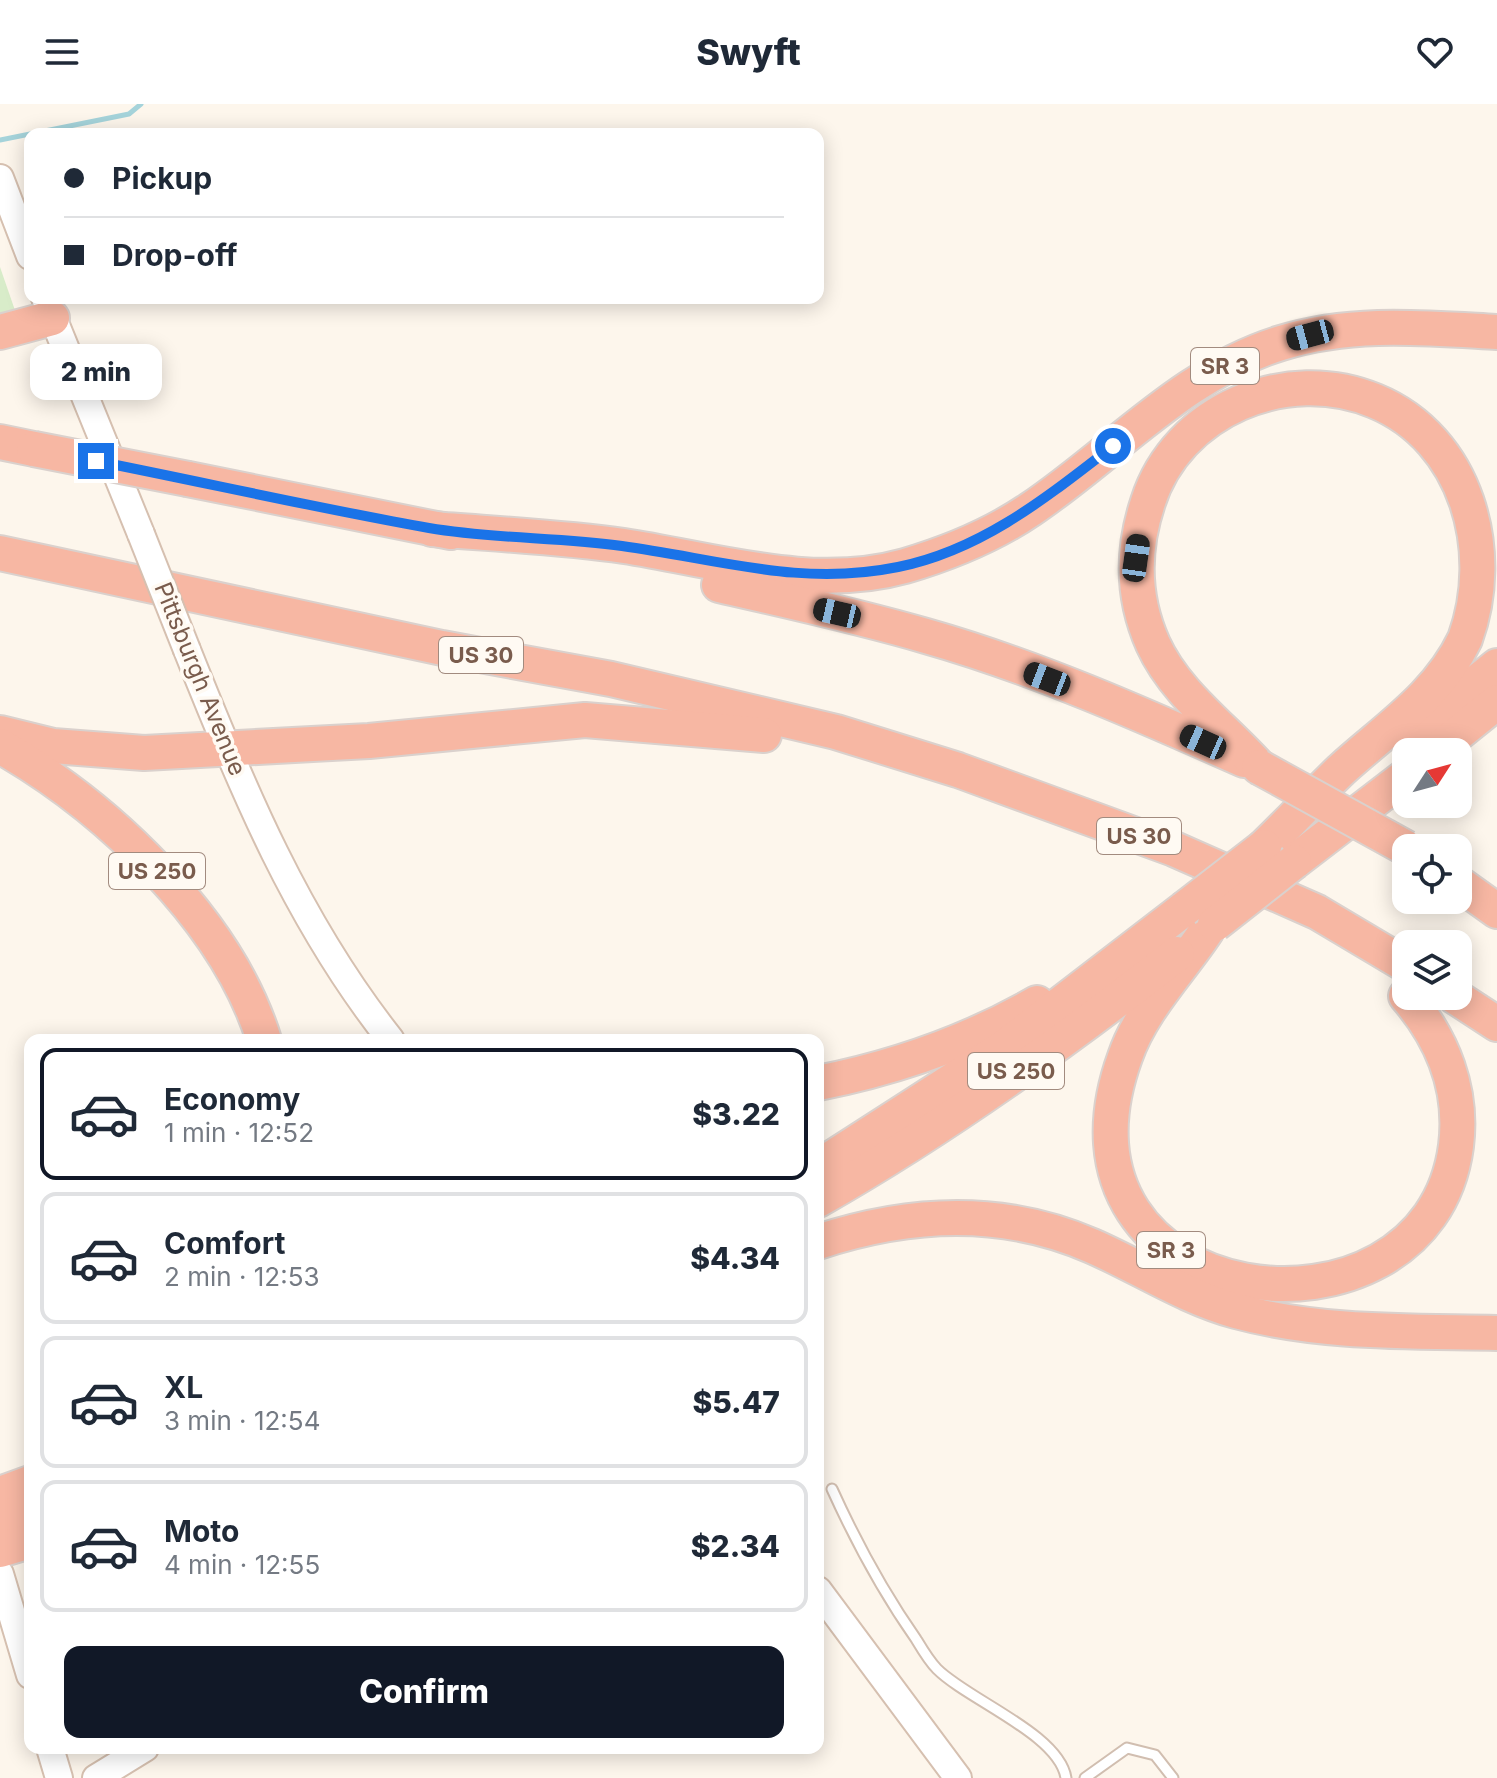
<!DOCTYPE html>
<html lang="en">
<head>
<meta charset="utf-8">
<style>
	:root { --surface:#fff; --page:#f2f2f3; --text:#1f2937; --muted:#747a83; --line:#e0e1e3; --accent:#111827 }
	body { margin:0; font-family:Inter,sans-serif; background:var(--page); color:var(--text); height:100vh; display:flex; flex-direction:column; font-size:30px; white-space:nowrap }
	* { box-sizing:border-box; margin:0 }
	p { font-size:26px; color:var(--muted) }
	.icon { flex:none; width:44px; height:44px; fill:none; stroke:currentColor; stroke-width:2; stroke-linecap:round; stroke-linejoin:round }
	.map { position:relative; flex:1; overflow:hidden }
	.drawer { position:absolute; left:24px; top:930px; width:800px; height:720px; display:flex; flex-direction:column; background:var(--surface); border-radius:16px; box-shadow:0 4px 20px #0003 }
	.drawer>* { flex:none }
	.top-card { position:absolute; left:24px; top:24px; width:800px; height:176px; border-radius:16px; box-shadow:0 4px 20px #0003; display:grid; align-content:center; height:176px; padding:0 40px; background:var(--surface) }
	.needle { width:52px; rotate:54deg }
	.controls { position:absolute; left:1392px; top:634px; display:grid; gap:16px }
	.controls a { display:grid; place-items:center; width:80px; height:80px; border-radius:16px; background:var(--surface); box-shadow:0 4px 20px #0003; font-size:40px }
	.end { position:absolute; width:36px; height:36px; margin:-18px; border:10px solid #1a73e8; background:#fff; box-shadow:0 0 0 4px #fff }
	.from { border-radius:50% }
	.bubble { position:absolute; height:56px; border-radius:16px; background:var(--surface); box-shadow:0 4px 20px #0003; font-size:26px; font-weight:800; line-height:56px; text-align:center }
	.car { position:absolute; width:24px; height:48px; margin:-24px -12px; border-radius:10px; box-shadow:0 0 6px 2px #0007; background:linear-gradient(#222 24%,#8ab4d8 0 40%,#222 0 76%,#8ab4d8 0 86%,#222 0) }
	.top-card b { display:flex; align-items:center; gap:28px; height:76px; font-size:30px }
	.top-card b+b { border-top:2px solid var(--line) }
	.top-card i { width:20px; height:20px; background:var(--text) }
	ul { padding:14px 0 0; list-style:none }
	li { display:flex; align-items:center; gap:24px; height:132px; margin:0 16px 12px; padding:0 24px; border:4px solid var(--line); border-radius:16px }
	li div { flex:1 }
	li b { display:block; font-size:30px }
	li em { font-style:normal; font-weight:800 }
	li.active { border-color:var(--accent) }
	li>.icon { width:72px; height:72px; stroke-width:1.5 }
	.action { display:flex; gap:16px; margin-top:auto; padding:16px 40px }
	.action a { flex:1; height:92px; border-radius:16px; background:var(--accent); color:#fff; font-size:32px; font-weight:800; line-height:92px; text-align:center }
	header { display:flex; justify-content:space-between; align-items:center; height:104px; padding:0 40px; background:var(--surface); font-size:36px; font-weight:800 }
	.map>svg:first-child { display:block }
	.green { fill:#d8ecc9 }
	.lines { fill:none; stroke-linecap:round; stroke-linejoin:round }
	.stream { stroke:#a5d3da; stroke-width:5 }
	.lane-casing { stroke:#d1beb0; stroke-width:13 }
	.secondary-casing { stroke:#d6c0b0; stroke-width:30 }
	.highway-casing { stroke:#dad1cd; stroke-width:38 }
	.lane { stroke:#fff; stroke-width:9 }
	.secondary { stroke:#fff; stroke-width:26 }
	.highway { stroke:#f7b7a3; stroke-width:34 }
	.secondary-bridge-casing { stroke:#d6c0b0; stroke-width:30; stroke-linecap:butt }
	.highway-bridge-casing { stroke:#dad1cd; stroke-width:38; stroke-linecap:butt }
	.secondary-bridge { stroke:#fff; stroke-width:26 }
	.highway-bridge { stroke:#f7b7a3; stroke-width:34 }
	.route { stroke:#1a73e8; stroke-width:10 }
	.labels { text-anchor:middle; stroke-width:7; stroke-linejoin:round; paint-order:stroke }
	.shield { fill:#fffaf3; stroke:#a28b7f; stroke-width:2 }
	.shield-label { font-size:22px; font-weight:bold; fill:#7a5c4d }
	.street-label { font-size:24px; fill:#7a5c4d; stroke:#fffaf3 }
</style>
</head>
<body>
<header><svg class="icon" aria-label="menu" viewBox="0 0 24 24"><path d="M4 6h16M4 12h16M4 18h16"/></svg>Swyft<svg class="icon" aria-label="heart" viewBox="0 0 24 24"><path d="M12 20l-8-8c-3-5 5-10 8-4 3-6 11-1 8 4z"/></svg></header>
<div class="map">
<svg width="1497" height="1674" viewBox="0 0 1497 1674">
	<rect width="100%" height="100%" fill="#fdf6ec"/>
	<!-- green -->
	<polygon class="green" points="0,163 18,215 0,215"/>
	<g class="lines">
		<!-- stream -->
		<polyline class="stream" points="0,36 129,10 141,0"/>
		<defs>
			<g id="lane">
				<path d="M832,1385C856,1438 883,1488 916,1535C922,1545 929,1557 937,1565C968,1596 1059,1630 1066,1674"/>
				<polyline points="1085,1674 1127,1644 1155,1651 1173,1674"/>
			</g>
			<g id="secondary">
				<polyline points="0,74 30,152"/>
				<polyline points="45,194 141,430"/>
				<path d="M187,546C242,684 298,819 391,936"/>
				<polyline points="0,1470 30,1571"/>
				<polyline points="818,1486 958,1674"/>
				<polyline points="50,1644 59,1674"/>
				<polyline points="96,1674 145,1644"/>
			</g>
			<g id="highway">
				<polyline points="0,228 52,214"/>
				<polyline points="0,338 34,345"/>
				<polyline points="188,375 451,428"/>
				<path d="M432,425C495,430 561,433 624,442C716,456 812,488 905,462C949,449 993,431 1031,405C1114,349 1183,269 1281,239C1352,217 1424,224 1497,228"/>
				<polyline points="0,449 442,544 611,575 836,628 958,666 1174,745 1317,808 1406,861"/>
				<path d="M719,481C788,497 858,512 926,532C1035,563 1141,610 1244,656"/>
				<polyline points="0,629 53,642 144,649 369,637 585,616 764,631"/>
				<polyline points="1413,629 1497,562"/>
				<path d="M0,642C107,703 227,816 264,936"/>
				<polyline points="1435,648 1497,598"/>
				<path d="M1259,663C1224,624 1175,589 1153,540C1132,493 1132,446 1148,398C1177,306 1287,260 1375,297C1467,335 1497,447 1465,535C1438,592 1386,625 1341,666C1315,691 1290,718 1264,743"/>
				<polyline points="1294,758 1406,672"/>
				<polyline points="1458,779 1497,807"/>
				<path d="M1207,826C1180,867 1141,906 1125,953C1031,1212 1428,1260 1456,1042C1463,986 1443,935 1406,892"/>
				<polyline points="1454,892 1497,920"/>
				<path d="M818,979C894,964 969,938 1037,899"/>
				<polyline points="818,1063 1006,942 1184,805"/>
				<path d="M818,1096C943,1025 1063,939 1177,850"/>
				<path d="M818,1138C909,1108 1003,1103 1092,1142C1140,1163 1185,1193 1236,1207C1321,1230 1410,1227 1497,1229"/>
				<polyline points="0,1390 30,1379"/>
				<polyline points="0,1415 30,1406"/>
				<polyline points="0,1446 30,1437"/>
			</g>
		</defs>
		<!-- lane casing -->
		<use href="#lane" class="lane-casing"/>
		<!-- secondary casing -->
		<use href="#secondary" class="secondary-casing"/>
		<!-- highway casing -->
		<use href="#highway" class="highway-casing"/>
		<!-- lane -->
		<use href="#lane" class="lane"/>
		<!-- secondary -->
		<use href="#secondary" class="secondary"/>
		<!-- highway -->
		<use href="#highway" class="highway"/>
		<defs>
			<polyline id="secondary-bridge" points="141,430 187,546"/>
			<g id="highway-bridge">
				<polyline points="34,345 188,375"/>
				<polyline points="1259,663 1406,744"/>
				<polyline points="1184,805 1264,743"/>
				<polyline points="1215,820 1294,758"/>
			</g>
		</defs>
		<!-- secondary-bridge casing -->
		<use href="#secondary-bridge" class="secondary-bridge-casing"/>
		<!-- highway-bridge casing -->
		<use href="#highway-bridge" class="highway-bridge-casing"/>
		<!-- secondary-bridge -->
		<use href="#secondary-bridge" class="secondary-bridge"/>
		<!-- highway-bridge -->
		<use href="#highway-bridge" class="highway-bridge"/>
	</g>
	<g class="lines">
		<!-- route -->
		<path class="route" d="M96,357C207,379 317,404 429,424C492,435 558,433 622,442C718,455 800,483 898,463C982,446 1047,393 1113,342"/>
	</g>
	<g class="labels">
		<!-- shield labels -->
		<g class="shield">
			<rect x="1191" y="244" width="68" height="36" rx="6"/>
			<rect x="439" y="533" width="84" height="36" rx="6"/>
			<rect x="1097" y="714" width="84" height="36" rx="6"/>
			<rect x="109" y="749" width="96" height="36" rx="6"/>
			<rect x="968" y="949" width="96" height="36" rx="6"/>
			<rect x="1137" y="1128" width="68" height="36" rx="6"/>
		</g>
		<g class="shield-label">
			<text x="1225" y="270">SR 3</text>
			<text x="481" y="559">US 30</text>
			<text x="1139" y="740">US 30</text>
			<text x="157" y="775">US 250</text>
			<text x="1016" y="975">US 250</text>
			<text x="1171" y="1154">SR 3</text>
		</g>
		<!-- street labels -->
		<g class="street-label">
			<text transform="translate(200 575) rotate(68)" y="8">Pittsburgh Avenue</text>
		</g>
	</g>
</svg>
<div class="controls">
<a><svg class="needle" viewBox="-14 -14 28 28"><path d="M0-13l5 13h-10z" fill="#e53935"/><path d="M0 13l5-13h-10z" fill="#747a83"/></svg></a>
<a><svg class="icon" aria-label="locate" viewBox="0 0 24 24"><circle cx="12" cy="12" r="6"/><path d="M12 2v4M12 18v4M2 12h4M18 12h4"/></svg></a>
<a><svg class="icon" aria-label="layers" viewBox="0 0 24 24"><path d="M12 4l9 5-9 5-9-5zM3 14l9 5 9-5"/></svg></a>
</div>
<i class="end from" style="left:1113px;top:342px"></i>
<i class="end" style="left:96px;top:357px"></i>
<div class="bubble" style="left:30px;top:240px;width:132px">2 min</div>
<i class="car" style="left:1310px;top:231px;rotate:255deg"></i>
<i class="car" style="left:1136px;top:454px;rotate:8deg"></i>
<i class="car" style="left:837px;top:509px;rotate:283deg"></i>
<i class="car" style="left:1047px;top:575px;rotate:291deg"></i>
<i class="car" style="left:1203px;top:638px;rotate:294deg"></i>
<div class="top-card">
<b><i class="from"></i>Pickup</b>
<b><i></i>Drop-off</b>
</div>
<section class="drawer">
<ul>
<li class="active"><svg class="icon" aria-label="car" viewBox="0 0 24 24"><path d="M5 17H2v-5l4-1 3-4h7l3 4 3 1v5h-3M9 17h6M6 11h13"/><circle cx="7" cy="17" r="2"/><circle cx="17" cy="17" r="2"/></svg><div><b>Economy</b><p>1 min · 12:52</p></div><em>$3.22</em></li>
<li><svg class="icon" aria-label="car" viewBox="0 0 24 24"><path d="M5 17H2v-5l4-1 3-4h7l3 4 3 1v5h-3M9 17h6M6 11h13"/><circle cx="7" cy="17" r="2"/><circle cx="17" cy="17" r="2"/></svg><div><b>Comfort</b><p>2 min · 12:53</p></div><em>$4.34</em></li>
<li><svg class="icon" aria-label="car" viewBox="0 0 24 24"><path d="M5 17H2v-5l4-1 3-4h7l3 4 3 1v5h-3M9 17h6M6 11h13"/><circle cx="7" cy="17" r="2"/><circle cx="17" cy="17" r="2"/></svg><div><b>XL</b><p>3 min · 12:54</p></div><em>$5.47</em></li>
<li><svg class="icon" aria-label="car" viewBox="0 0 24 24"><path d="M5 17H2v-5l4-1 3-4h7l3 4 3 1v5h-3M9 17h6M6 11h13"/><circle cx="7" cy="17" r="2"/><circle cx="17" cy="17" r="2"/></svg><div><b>Moto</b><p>4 min · 12:55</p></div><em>$2.34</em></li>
</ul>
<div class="action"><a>Confirm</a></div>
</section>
</div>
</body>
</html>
